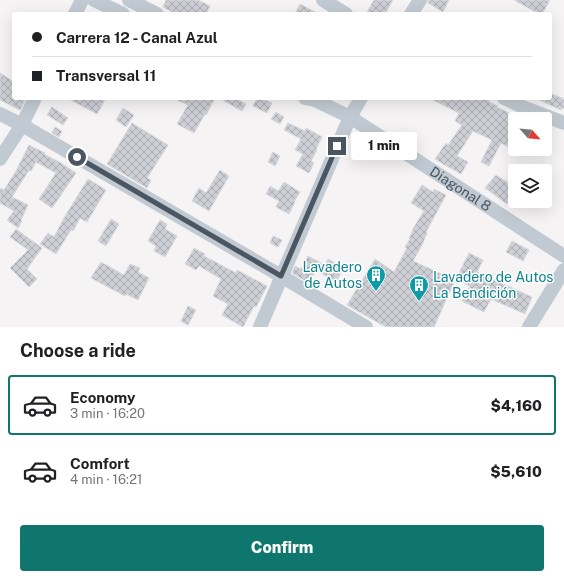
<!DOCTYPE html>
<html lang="en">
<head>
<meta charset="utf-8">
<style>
	:root { --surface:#fff; --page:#f6f6f6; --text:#202124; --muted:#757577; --line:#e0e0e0; --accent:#0f766e }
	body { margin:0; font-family:"Public Sans",sans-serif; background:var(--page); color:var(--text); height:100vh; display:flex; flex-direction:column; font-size:15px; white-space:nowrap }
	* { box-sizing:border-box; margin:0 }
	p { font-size:13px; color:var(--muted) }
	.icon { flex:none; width:22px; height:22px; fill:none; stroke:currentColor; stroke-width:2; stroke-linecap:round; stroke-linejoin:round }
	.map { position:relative; height:327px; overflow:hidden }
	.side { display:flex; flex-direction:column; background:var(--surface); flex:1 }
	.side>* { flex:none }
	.guide { position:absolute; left:12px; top:12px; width:540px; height:88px; border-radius:4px; box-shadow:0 4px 16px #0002; display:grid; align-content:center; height:88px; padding:0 20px; background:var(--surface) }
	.needle { width:26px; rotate:117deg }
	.fabs { position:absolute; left:508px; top:112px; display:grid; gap:8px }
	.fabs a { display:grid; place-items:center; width:44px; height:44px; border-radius:4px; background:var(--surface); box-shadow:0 4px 16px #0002; font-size:20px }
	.end { position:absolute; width:18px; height:18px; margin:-9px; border:5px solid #4a5661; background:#fff; box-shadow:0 0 0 2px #fff }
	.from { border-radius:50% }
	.bubble { position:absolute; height:28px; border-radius:4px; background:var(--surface); box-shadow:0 4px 16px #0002; font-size:13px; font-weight:800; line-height:28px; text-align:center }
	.guide b { display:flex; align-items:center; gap:14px; height:38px; font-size:15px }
	.guide b+b { border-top:1px solid var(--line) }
	.guide i { width:10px; height:10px; background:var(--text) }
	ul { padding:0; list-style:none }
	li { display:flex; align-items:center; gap:12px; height:60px; margin:0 8px 6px; padding:0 12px; border:2px solid transparent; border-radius:4px }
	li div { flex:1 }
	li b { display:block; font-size:15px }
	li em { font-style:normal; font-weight:800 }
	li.on { border-color:var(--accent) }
	li>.icon { width:36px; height:36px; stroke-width:1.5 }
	h2 { padding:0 20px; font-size:18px; line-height:48px }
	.button { display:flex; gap:8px; margin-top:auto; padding:8px 20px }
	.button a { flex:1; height:46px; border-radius:4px; background:var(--accent); color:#fff; font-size:16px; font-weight:800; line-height:46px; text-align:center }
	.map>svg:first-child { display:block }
	.building { fill:url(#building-cross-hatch); stroke:#d7d9de }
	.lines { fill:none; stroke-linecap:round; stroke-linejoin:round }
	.minor { stroke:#c1cad2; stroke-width:14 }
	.route { stroke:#4a5661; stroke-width:5 }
	.labels { text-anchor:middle; stroke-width:3; stroke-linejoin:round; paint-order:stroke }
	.street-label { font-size:14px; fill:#4a5661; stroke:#fff }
	.culture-label { font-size:14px; fill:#0d838f; stroke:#fff; text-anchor:end }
</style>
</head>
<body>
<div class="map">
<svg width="564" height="327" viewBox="0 0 564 327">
	<defs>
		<pattern id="building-cross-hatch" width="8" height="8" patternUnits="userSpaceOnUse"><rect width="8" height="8" fill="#cdcfd5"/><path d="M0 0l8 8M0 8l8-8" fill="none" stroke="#a8abb0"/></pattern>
	</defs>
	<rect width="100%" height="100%" fill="#f5f3f3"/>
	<!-- building -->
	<g class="building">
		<polygon points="166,0 198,0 210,6 206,14 176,14 163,7"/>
		<polygon points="374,0 393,0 385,14 366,14"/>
		<polygon points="428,0 449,0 443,12 428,3"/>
		<polygon points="514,0 550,0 542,14 539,14"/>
		<polygon points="300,4 319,14 295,14"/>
		<polygon points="0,73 14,82 14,98 26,98 20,110 0,100"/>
		<polygon points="550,93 564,99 564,109 562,108 561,110 535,98 550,98"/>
		<polygon points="67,98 106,98 97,114"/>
		<polygon points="173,98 215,98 206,115 205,114 194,133 177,124 188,105"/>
		<polygon points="219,98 235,98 246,104 242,111"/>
		<polygon points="257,98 261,98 272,103 267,113 253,106"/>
		<polygon points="429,98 485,98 490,101 489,102 498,106 497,107 515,116 515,138 510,148 501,143 489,166 481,162 492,140 473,131 457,156 468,162 461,174 443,164 435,159 446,143 448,145 462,125 455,121 459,113"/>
		<polygon points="52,107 68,118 63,125 47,115"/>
		<polygon points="123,108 134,115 126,127 116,120"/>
		<polygon points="276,112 284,117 280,124 271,119"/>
		<polygon points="132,123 168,145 147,178 151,180 147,188 107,164"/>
		<polygon points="288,123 305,131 306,128 322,137 316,149 317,150 311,161 314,163 309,173 296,166 303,154 295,150 301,139 284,130"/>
		<polygon points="55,127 62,131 59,137 52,133"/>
		<polygon points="29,145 45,153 44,154 61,163 76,173 52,208 39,199 56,173 36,162 31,171 29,170 12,197 28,205 21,220 22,221 18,228 7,220 14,211 0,203 0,188 4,190 16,171"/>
		<polygon points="273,152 280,156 275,166 268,162"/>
		<polygon points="220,170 229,176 209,211 192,201 199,188 206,193"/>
		<polygon points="496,175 513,186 509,191 513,194 507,204 485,188"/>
		<polygon points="88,179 106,190 87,222 80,218 73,231 71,230 56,254 40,244 48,233 54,237 64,218"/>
		<polygon points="284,182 300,192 294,202 295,202 289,214 276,207 279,201 266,194 270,186 278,191"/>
		<polygon points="422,185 433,192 434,189 446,195 426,232 427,233 422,245 413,261 455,280 434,327 386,327 347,305 375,259 394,272 407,248 405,247 410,239 409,239 414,227 424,211 411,203"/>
		<polygon points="111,219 119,224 106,246 98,241"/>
		<polygon points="160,220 167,224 165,229 177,236 165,257 154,251 156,246 148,241"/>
		<polygon points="16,229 42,248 27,269 37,279 29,287 10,268 28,250 10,237"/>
		<polygon points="273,236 282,240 278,247 270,243"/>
		<polygon points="512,241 529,250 523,261 506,252"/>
		<polygon points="194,248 205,254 204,256 236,273 237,270 267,286 256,307 254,306 243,327 222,315 228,304 213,296 221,279 199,266 196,270 185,264"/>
		<polygon points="469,253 483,260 477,272 532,297 525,314 491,299 484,312 462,301 470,286 456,279"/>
		<polygon points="308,256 325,265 328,259 344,268 336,282 316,270 309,283 292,273 295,266 301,269"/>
		<polygon points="101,262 124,275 130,264 140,268 138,272 149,278 138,300 126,294 125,296 91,278"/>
		<polygon points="188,306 196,310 188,325 181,321"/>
	</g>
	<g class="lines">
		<!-- minor -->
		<g class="minor">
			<polyline points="94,0 123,14"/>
			<polyline points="129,0 157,14"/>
			<polyline points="323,0 346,14"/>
			<polyline points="75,14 82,0"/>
			<polyline points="411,14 420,0"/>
			<path id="s1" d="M305,98L315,100L350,117L564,256"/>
			<polyline points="504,98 525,108 564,123"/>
			<polyline points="0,114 22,125 281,276 366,327"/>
			<polyline points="0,159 22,125 35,98"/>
			<polyline points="260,327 350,117 361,98"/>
			<polyline points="529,327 564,270"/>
		</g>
	</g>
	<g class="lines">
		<!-- route -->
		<polyline class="route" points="77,157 281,276 337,146"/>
	</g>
	<!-- icons -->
	<defs>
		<symbol id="building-pin" viewBox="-11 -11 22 30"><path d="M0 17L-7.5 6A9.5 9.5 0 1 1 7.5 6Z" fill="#0f9aa8" stroke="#fff"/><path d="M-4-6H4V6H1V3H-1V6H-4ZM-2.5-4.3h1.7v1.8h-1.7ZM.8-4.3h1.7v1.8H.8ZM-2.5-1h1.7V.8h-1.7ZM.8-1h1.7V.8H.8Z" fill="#fff"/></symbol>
	</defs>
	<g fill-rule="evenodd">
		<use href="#building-pin" x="365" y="264" width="22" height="30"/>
		<use href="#building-pin" x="408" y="274" width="22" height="30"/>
	</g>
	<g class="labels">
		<!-- street labels -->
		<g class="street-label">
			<text dy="5" stroke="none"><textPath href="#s1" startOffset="181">Diagonal 8</textPath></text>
		</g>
		<!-- culture labels -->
		<g class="culture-label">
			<text x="362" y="272">Lavadero<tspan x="362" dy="16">de Autos</tspan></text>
			<text x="433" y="282" text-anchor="start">Lavadero de Autos<tspan x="433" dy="16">La Bendición</tspan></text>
		</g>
	</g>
</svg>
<div class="fabs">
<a><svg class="needle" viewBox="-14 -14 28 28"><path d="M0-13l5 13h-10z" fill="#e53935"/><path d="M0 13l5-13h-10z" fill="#757577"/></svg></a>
<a><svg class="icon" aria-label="layers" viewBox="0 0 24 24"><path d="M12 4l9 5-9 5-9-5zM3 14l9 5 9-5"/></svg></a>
</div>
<i class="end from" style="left:77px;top:157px"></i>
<i class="end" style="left:337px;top:146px"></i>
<div class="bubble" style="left:351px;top:132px;width:66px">1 min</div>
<div class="guide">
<b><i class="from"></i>Carrera 12 - Canal Azul</b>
<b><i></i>Transversal 11</b>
</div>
</div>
<section class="side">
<h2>Choose a ride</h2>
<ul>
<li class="on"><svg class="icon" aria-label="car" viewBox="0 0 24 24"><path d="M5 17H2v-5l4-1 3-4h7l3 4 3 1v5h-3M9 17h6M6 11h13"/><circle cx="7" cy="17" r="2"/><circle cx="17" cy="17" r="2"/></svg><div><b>Economy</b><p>3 min · 16:20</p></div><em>$4,160</em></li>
<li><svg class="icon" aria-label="car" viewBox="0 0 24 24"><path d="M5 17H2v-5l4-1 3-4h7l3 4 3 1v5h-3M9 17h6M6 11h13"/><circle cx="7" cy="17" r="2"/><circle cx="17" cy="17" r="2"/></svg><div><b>Comfort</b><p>4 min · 16:21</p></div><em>$5,610</em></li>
</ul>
<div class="button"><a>Confirm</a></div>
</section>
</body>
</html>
